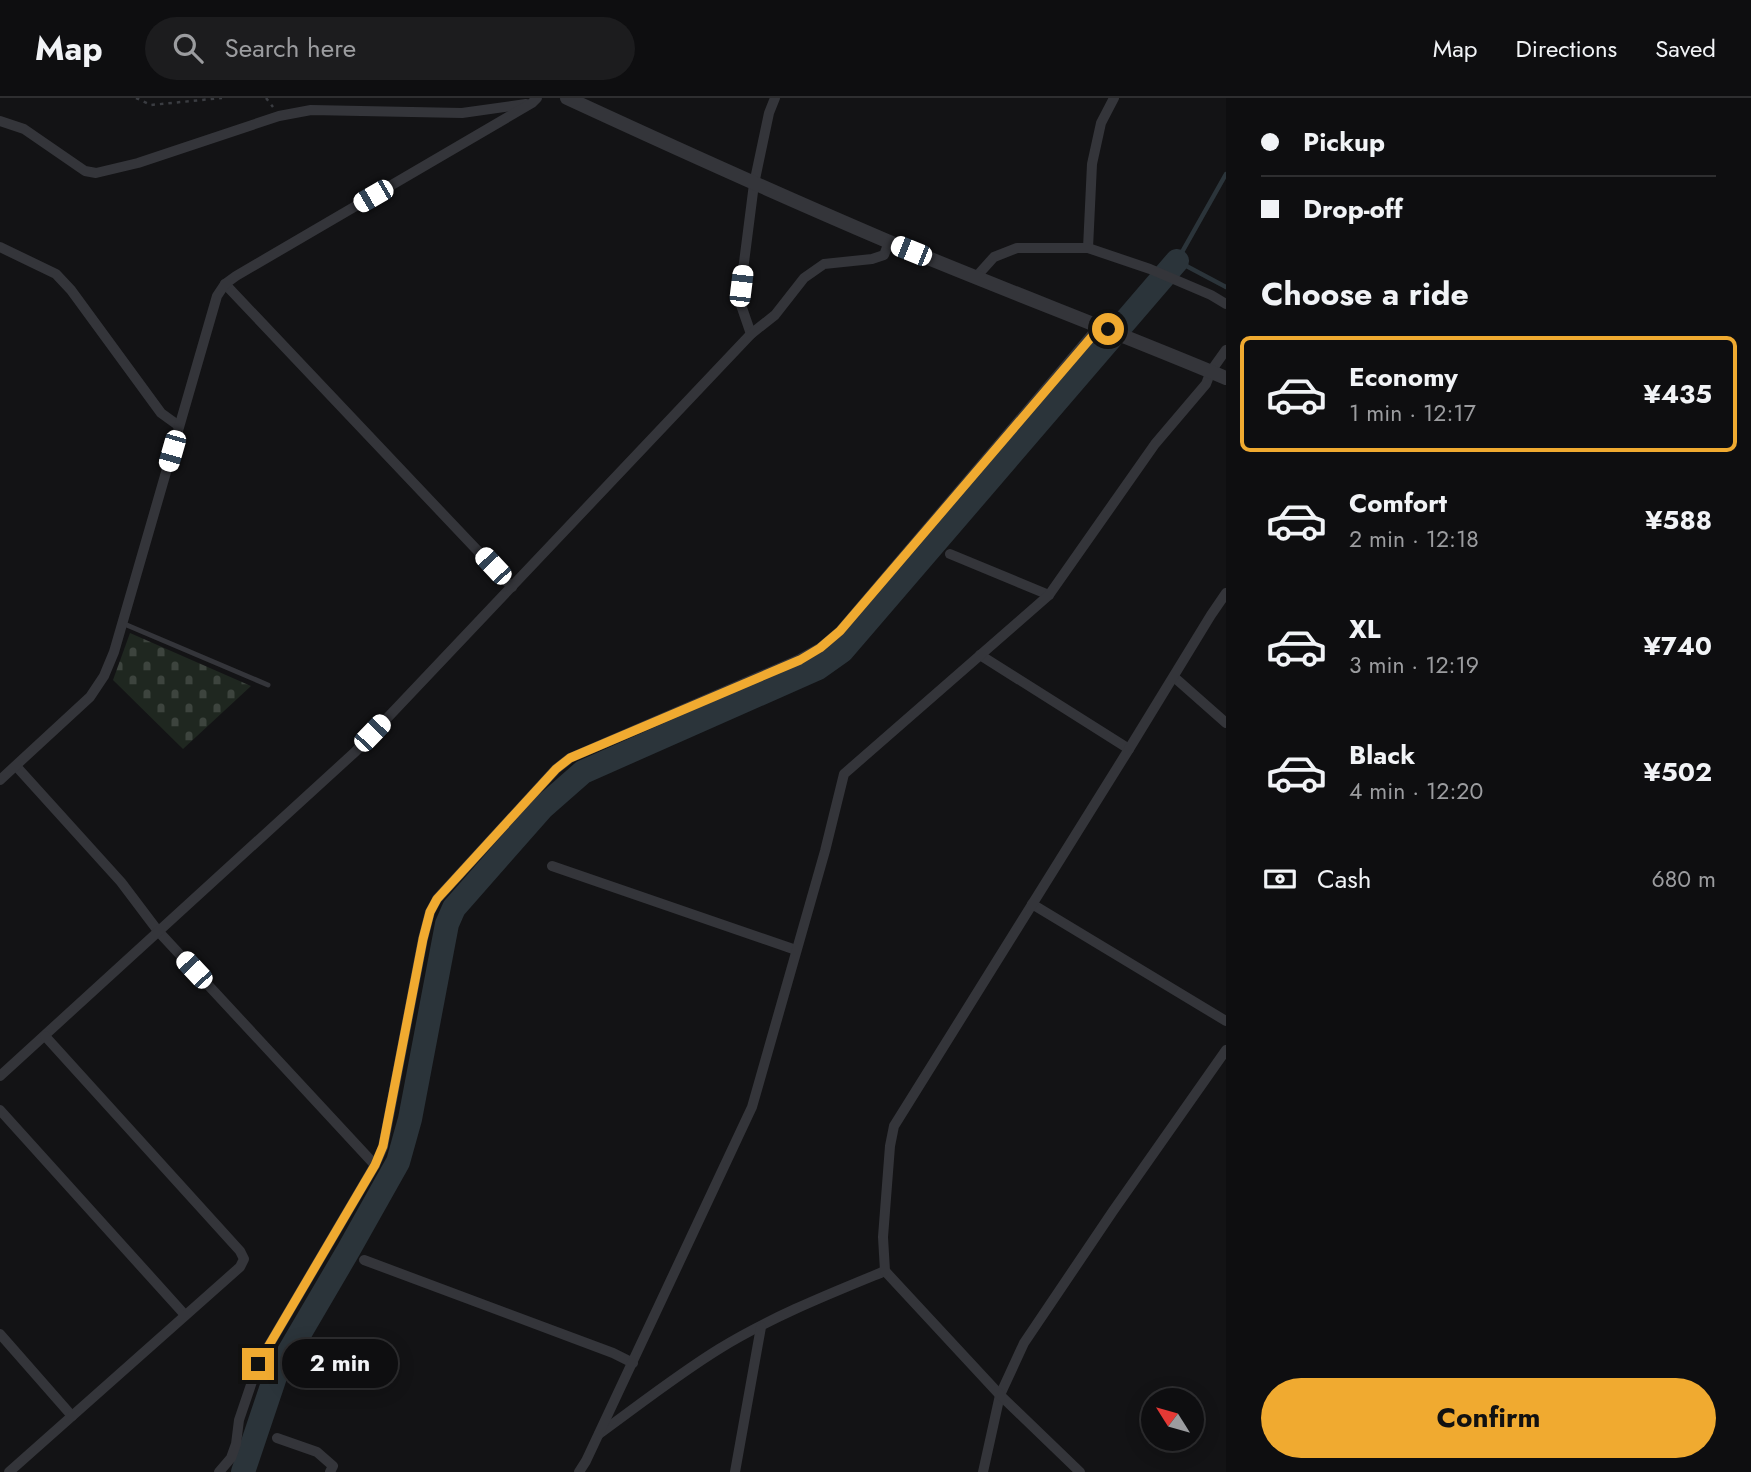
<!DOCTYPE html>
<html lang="en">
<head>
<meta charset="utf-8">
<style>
	:root { --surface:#0e0e10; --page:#1c1c1e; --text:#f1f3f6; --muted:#9b9c9f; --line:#2e2e30; --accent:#f0aa30 }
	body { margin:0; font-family:Jost,sans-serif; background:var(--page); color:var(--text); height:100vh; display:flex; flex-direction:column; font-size:26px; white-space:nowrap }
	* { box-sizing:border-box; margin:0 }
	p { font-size:23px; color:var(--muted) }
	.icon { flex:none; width:38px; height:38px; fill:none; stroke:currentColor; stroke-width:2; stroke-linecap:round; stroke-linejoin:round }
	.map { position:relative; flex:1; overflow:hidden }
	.side { display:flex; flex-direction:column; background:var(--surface); width:525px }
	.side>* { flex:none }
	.hud { display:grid; align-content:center; height:154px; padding:0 35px; background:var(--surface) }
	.needle { width:46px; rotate:307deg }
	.buttons { position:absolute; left:1141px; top:1290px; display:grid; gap:14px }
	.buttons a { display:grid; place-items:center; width:63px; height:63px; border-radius:50%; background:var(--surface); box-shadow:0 4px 18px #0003,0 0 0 2px var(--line); font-size:35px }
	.end { position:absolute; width:32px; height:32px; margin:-16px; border:9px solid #f0aa30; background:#111; box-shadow:0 0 0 4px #111 }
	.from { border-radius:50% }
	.bubble { position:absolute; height:49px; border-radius:24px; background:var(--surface); box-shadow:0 4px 18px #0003,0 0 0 2px var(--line); font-size:23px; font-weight:700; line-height:49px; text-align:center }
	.car { position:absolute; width:21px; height:42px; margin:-21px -10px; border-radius:9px; box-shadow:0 0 5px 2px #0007; background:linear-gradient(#fff 24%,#345 0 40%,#fff 0 76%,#345 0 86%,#fff 0) }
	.hud b { display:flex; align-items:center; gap:24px; height:66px; font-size:26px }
	.hud b+b { border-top:2px solid var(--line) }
	.hud i { width:18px; height:18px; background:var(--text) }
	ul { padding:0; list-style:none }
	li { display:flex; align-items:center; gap:21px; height:116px; margin:0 14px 10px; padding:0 21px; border:4px solid transparent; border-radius:10px }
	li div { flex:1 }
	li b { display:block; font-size:26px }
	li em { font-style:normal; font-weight:700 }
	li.current { border-color:var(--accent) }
	li>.icon { width:63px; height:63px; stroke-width:1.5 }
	h2 { padding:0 35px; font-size:32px; line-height:84px }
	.pay { display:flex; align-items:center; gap:18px; height:77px; padding:0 35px; font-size:26px }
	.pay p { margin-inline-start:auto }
	.cta { display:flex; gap:14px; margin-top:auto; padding:14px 35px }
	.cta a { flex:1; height:80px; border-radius:42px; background:var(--accent); color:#111; font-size:28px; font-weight:700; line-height:80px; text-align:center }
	header { display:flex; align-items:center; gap:42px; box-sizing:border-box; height:98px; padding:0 35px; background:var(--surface); border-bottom:2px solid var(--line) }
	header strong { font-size:33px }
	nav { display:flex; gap:38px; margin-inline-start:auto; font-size:24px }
	.search { width:490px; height:63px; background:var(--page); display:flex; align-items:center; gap:18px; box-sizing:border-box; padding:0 24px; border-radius:38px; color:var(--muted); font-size:26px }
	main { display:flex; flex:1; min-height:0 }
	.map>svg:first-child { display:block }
	.cemetery { fill:url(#cemetery-stones) }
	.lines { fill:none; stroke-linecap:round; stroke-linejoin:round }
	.stream { stroke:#2b343a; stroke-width:4.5 }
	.river { stroke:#2b343a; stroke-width:24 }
	.path { stroke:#3a3c41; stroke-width:2.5; stroke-dasharray:3.5 5; stroke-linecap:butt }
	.service { stroke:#34353a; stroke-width:5 }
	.minor { stroke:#34353a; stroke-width:10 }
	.tertiary { stroke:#34353a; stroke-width:14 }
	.route { stroke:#f0aa30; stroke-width:9 }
</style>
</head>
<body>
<header>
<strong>Map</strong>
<div class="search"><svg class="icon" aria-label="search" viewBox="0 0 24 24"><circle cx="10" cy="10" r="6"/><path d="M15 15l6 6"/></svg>Search here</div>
<nav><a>Map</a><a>Directions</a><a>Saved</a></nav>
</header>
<main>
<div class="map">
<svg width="1226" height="1374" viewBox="0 0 1226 1374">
	<defs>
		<pattern id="cemetery-stones" width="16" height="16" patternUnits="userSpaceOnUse" patternTransform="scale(1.75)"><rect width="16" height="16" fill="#1f2720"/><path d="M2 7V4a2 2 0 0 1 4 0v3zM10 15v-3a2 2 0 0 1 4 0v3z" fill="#3d443e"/></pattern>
	</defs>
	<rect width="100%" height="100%" fill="#131315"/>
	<!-- cemetery -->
	<polygon class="cemetery" points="130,535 251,588 183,651 113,582"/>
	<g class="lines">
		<!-- stream -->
		<polyline class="stream" points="1226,76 1177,163 1226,189"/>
		<!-- river -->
		<polyline class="river" points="243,1374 276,1276 348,1153 398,1064 410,1021 447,826 454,810 542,710 583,674 818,570 842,553 1177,163"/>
		<!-- path -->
		<g class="path">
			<polyline points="136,0 151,7 222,0"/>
			<polyline points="266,0 273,9"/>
		</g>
		<!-- service -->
		<polyline class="service" points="122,525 268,587"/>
		<!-- minor -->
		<g class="minor">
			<polyline points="0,23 24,31 85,73 96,75 138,65 279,18 311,12 462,15 526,6"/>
			<polyline points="0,149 56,176 71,192 161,315 179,328"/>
			<polyline points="1088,150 1092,66 1101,25 1114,0"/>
			<polyline points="976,179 994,159 1017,150 1088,150 1150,171 1211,197 1226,206"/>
			<polyline points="225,186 512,489"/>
			<polyline points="751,236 741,207 741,188 754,86 769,15 775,0"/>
			<polyline points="950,456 1049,497"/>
			<polyline points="980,557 1129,651"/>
			<polyline points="1174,579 1226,625"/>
			<polyline points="16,668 121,784 158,833 375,1067"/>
			<polyline points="0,682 90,599 104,578 114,554 217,198 225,186 236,178 532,5 537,0"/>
			<polyline points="552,768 796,852"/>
			<polyline points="1032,806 1226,923"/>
			<polyline points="0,978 355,654 751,236 775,217 804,180 824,166 872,161 884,157 889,144"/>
			<polyline points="0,1012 185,1217"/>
			<polyline points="364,1162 613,1255 633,1265"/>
			<polyline points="0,1236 72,1318"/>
			<path d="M599,1336C639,1307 677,1277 719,1251C771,1219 829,1196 885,1173"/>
			<polyline points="277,1340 317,1354 333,1368 330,1374"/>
			<polyline points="9,1374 240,1169 244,1161 240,1153 45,938"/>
			<polyline points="219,1374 231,1360 236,1346 239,1322 258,1266 375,1067 383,1049 423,841 430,814 437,801 556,671 570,660 800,561 820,550 840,533 1100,227"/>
			<polyline points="579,1374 586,1363 752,1009 825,753 844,676 1049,497 1155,346 1206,286 1211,273 1226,252"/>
			<polyline points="735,1374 761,1229"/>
			<polyline points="983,1374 1000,1297 1024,1245 1113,1113 1226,952"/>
			<polyline points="1080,1374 1000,1297 885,1173 883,1139 890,1048 894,1028 1129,651 1211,517 1226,495"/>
		</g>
		<!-- tertiary -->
		<path class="tertiary" d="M567,0C673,49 779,97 887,143C999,190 1114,233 1226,280"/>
	</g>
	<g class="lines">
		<!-- route -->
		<polyline class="route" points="258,1266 375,1067 383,1048 423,841 430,814 437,801 556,671 570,660 800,562 820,550 840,533 1101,228 1108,231"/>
	</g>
</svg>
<div class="buttons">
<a><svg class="needle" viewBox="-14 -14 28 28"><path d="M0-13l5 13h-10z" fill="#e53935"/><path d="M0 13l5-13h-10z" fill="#9b9c9f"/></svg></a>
</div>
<i class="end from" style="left:1108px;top:231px"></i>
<i class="end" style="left:258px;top:1266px"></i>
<div class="bubble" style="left:282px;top:1241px;width:116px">2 min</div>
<i class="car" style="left:373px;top:98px;rotate:240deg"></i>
<i class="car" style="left:911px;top:153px;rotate:292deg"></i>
<i class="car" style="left:741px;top:188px;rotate:7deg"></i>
<i class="car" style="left:172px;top:353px;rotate:196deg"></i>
<i class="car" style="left:493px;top:468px;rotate:317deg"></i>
<i class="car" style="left:372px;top:635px;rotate:44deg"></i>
<i class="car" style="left:194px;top:872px;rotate:317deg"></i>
</div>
<section class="side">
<div class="hud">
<b><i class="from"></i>Pickup</b>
<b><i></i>Drop-off</b>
</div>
<h2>Choose a ride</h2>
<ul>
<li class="current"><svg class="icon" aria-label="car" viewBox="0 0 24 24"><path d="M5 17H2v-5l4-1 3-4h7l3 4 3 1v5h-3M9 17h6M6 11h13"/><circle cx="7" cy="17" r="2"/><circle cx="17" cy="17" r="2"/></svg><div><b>Economy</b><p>1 min · 12:17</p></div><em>¥435</em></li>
<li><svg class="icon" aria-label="car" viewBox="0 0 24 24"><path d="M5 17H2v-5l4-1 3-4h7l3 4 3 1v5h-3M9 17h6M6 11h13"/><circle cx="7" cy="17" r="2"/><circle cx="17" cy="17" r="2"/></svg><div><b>Comfort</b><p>2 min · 12:18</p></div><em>¥588</em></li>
<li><svg class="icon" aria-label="car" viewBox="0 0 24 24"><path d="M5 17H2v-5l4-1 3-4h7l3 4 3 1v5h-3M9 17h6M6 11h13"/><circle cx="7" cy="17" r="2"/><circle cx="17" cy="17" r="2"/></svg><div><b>XL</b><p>3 min · 12:19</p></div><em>¥740</em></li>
<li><svg class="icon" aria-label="car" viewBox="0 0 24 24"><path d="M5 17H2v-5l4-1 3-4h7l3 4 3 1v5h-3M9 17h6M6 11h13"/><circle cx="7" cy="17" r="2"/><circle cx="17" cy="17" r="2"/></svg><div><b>Black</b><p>4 min · 12:20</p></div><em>¥502</em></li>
</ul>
<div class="pay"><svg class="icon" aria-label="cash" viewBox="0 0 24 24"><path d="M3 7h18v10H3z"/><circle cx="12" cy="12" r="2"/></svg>Cash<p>680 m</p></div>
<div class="cta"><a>Confirm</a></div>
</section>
</main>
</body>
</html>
